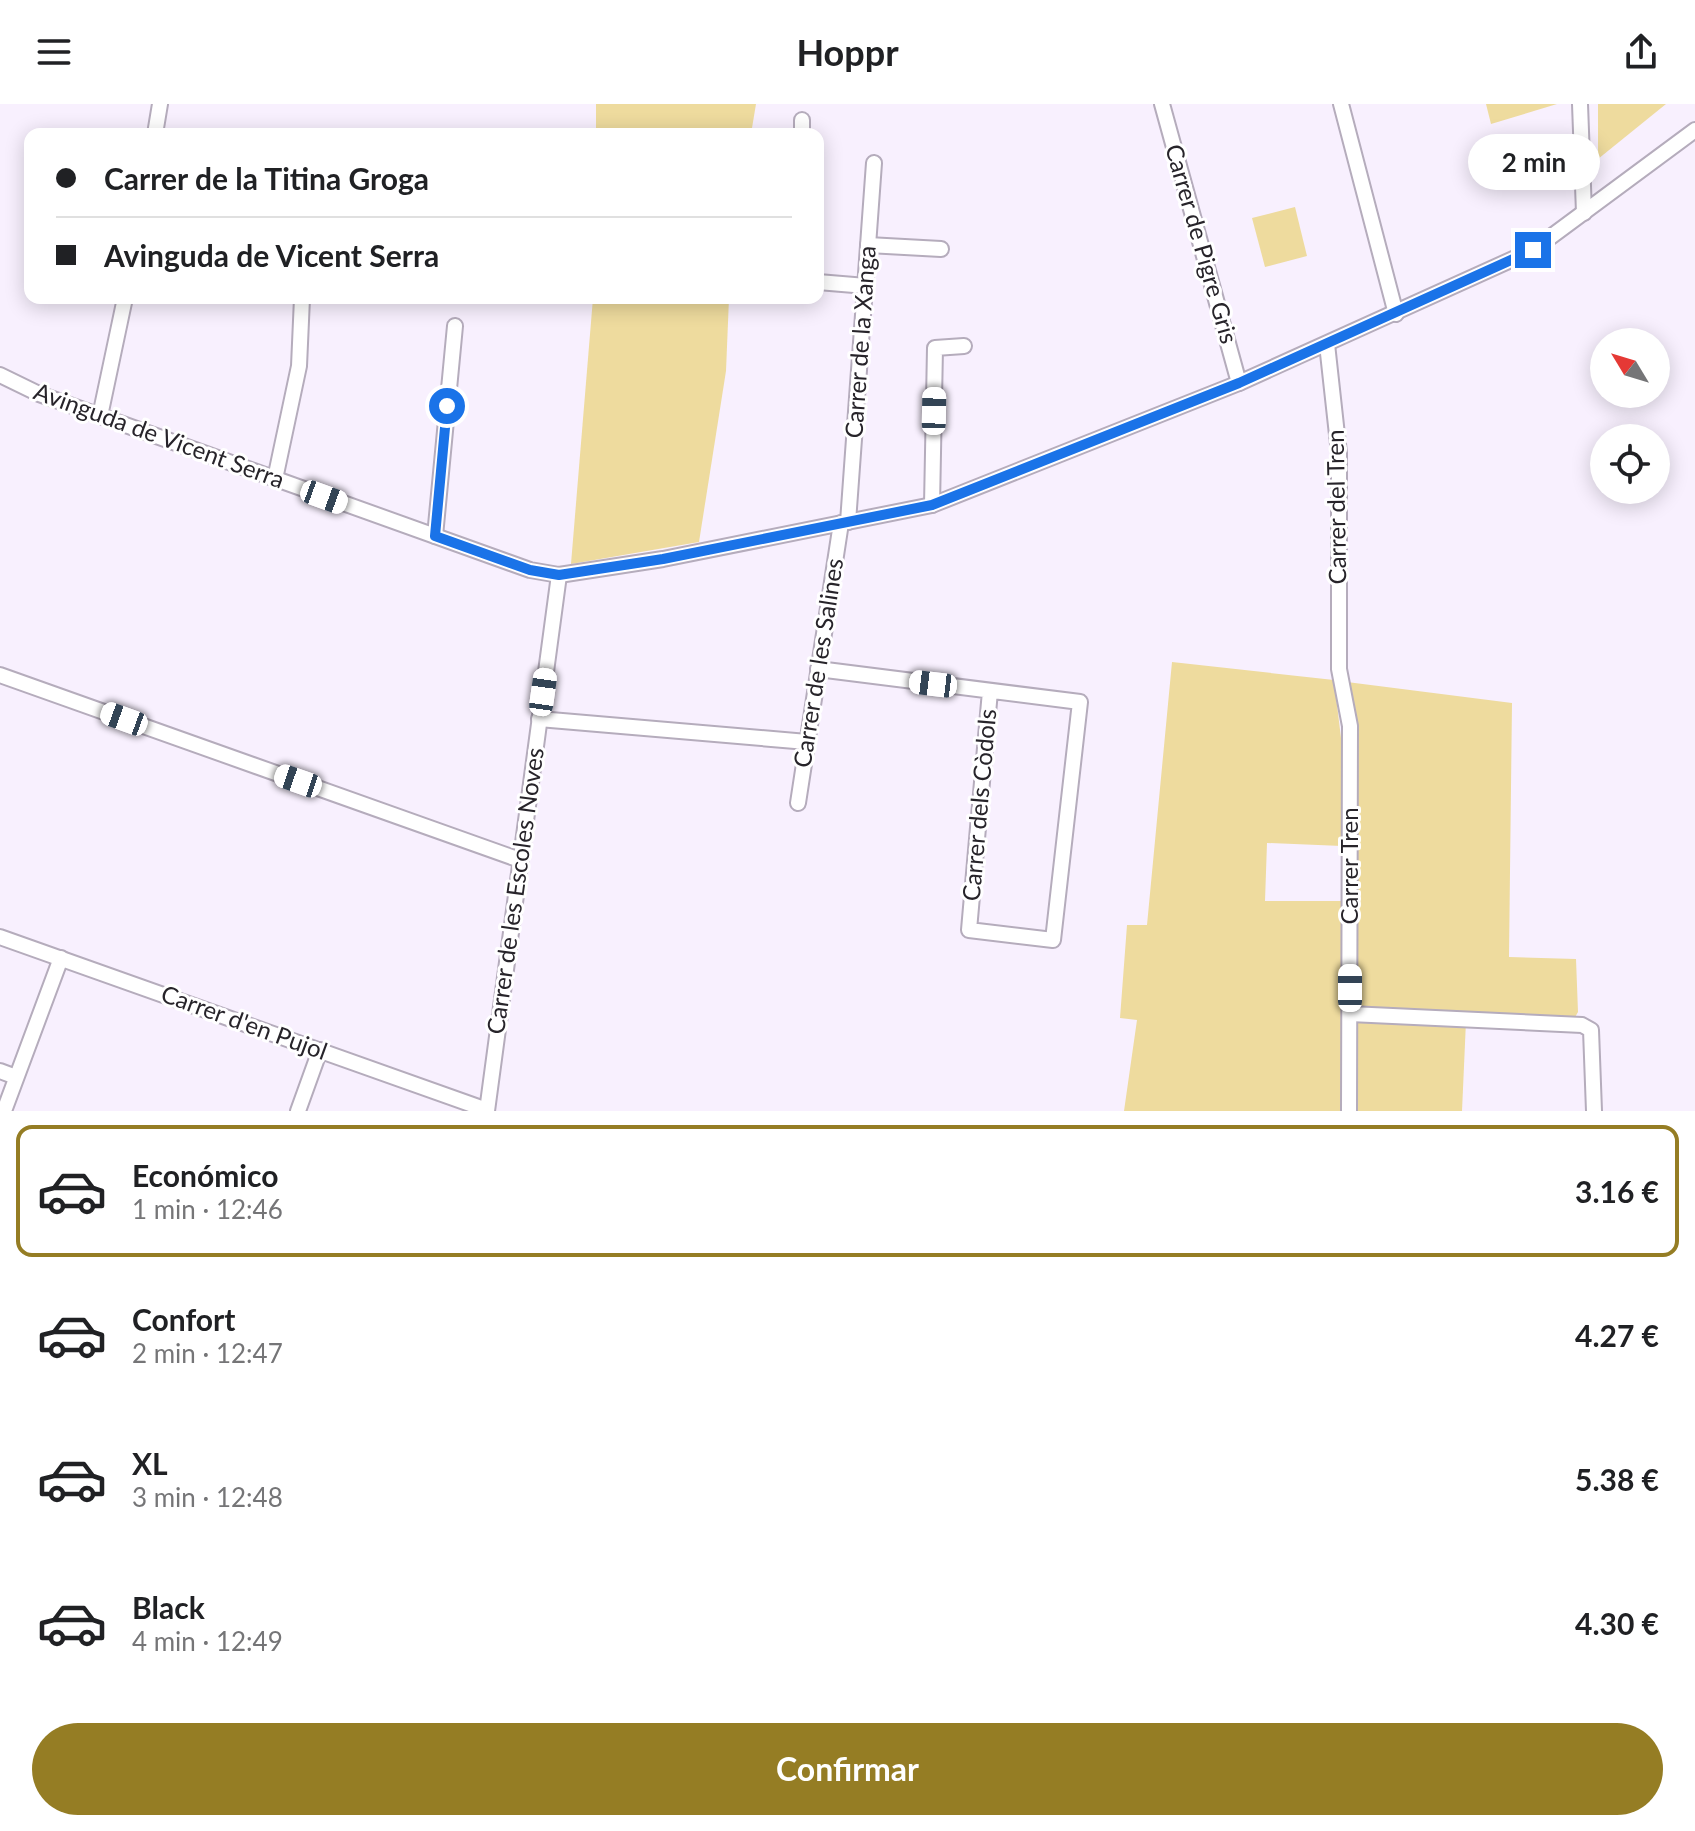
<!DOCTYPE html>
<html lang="es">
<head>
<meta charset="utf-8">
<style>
	:root { --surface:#fff; --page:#f2f2f2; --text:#202124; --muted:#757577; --line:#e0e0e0; --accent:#957d24 }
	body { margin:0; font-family:Lato,sans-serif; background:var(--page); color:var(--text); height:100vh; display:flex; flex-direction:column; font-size:30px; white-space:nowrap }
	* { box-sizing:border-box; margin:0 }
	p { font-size:26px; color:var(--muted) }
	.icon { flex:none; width:44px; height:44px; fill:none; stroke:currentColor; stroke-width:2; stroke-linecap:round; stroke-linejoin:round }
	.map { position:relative; height:1007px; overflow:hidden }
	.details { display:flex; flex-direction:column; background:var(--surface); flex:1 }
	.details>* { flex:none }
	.top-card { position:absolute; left:24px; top:24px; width:800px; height:176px; border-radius:16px; box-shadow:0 4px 20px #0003; display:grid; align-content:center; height:176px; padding:0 32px; background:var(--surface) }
	.needle { width:52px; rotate:308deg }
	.controls { position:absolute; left:1590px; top:224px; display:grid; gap:16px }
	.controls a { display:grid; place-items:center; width:80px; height:80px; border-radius:50%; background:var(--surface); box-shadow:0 4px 20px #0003; font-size:40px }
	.end { position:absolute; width:36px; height:36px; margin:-18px; border:10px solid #1a73e8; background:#fff; box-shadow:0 0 0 4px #fff }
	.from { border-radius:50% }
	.bubble { position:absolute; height:56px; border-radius:28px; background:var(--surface); box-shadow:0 4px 20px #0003; font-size:26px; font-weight:700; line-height:56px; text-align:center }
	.car { position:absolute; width:24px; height:48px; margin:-24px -12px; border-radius:10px; box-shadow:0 0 6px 2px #0007; background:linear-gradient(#fff 24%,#345 0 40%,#fff 0 76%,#345 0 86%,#fff 0) }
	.top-card b { display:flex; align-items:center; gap:28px; height:76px; font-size:30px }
	.top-card b+b { border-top:2px solid var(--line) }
	.top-card i { width:20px; height:20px; background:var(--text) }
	ul { padding:14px 0 0; list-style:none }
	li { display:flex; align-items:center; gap:24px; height:132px; margin:0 16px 12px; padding:0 16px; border:4px solid transparent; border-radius:16px }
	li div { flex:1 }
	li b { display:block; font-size:30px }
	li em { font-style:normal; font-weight:700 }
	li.on { border-color:var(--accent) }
	li>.icon { width:72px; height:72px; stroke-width:1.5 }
	.primary-button { display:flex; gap:16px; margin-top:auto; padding:16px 32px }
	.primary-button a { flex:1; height:92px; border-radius:48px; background:var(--accent); color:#fff; font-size:32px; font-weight:700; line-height:92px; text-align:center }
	header { display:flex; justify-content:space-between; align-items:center; height:104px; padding:0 32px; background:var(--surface); font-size:36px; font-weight:700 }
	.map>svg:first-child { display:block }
	.green { fill:#eedb9e }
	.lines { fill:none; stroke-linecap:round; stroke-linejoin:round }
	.minor-casing { stroke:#b5acbc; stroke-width:18 }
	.minor { stroke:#fff; stroke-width:14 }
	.route { stroke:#1a73e8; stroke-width:10 }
	.labels { text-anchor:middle; stroke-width:6; stroke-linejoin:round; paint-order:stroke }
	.street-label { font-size:24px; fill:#27242a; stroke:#fff }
</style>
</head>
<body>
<header><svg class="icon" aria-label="menu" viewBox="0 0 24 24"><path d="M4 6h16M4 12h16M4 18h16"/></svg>Hoppr<svg class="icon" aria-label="share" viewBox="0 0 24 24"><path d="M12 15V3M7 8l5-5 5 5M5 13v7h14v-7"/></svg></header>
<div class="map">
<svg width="1695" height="1007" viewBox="0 0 1695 1007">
	<rect width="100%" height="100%" fill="#f8f0fe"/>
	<!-- green -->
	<g class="green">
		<polygon points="596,0 756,0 751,30 596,30"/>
		<polygon points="1486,0 1557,0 1491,20"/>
		<polygon points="1598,0 1666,0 1598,55"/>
		<polygon points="1295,103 1307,152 1265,163 1252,114"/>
		<polygon points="593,194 729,194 726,267 699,438 571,460"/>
		<polygon points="1172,558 1334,576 1341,634 1342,742 1267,739 1265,797 1341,797 1341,1007 1124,1007 1137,916 1120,914 1127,821 1147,821"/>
		<polygon points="1347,578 1512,599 1509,853 1576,855 1578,908 1574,915 1359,904"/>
		<polygon points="1357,917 1466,917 1462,1007 1354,1007 1353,940"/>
	</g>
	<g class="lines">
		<defs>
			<g id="minor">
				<polyline points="1162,0 1239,279"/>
				<polyline points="1341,0 1396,210"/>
				<polyline points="1580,0 1584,109"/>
				<polyline points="155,30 160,0"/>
				<polyline points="802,30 802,16"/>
				<polyline points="868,141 941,145"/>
				<polyline points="818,178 866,182"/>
				<polyline points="1327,240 1339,349 1339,565 1350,622 1349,1007"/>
				<polyline points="0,271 39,290 530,466 559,471 663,455 932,401 1239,279 1533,146 1695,26"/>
				<polyline points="100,312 125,194"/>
				<polyline points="275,375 299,262 302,194"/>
				<polyline points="932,401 935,244 964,242"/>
				<polyline points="848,418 874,59"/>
				<polyline points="435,432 455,222"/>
				<polyline points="818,565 1080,598 1053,836 969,826 990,587"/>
				<polyline points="0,571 520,756"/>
				<polyline points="539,615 807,638"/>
				<polyline points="798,699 841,419"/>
				<polyline points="0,833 487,1006"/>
				<polyline points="1350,910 1582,921 1591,926 1594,1007"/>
				<polyline points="0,967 16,973"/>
				<polyline points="4,1007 61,854"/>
				<polyline points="298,1007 320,946"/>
				<polyline points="487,1007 559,471"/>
			</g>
		</defs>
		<!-- minor casing -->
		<use href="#minor" class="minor-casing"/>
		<!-- minor -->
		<use href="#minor" class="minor"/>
	</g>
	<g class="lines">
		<!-- route -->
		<polyline class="route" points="447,302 435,432 530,466 559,471 663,455 932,401 1239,279 1533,146"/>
	</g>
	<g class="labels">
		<!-- street labels -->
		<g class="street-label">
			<text transform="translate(1201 140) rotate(74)" y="8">Carrer de Pigre Gris</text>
			<text transform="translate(861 238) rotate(-86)" y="8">Carrer de la Xanga</text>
			<text transform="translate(159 332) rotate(20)" y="8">Avinguda de Vicent Serra</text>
			<text transform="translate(1337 403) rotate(-91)" y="8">Carrer del Tren</text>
			<text transform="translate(819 559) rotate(-81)" y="8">Carrer de les Salines</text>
			<text transform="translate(980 701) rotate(-85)" y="8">Carrer dels Còdols</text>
			<text transform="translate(1350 762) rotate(-90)" y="8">Carrer Tren</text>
			<text transform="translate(516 787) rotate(-82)" y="8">Carrer de les Escoles Noves</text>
			<text transform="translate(244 919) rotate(20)" y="8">Carrer d'en Pujol</text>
		</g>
	</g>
</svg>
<div class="controls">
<a><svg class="needle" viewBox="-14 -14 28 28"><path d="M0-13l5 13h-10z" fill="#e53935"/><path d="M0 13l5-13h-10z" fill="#757577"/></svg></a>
<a><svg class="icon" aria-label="locate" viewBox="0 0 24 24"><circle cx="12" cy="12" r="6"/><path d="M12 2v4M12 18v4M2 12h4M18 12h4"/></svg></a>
</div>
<i class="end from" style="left:447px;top:302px"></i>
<i class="end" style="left:1533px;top:146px"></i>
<div class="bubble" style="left:1468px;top:30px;width:132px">2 min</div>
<i class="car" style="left:934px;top:307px;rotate:1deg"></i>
<i class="car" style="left:324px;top:393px;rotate:110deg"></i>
<i class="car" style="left:933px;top:580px;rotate:277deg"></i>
<i class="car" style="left:543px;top:588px;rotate:8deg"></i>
<i class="car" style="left:124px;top:615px;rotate:290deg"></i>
<i class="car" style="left:298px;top:677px;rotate:289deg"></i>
<i class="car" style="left:1350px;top:884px;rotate:0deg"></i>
<div class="top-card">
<b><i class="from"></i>Carrer de la Titina Groga</b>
<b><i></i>Avinguda de Vicent Serra</b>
</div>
</div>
<section class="details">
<ul>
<li class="on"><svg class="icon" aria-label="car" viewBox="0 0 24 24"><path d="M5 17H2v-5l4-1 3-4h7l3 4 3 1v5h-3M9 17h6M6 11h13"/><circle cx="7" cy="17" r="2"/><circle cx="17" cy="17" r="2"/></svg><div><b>Económico</b><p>1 min · 12:46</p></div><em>3.16 €</em></li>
<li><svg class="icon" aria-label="car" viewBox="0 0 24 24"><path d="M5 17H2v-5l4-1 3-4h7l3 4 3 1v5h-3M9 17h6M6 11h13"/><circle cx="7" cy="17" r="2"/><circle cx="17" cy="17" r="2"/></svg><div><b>Confort</b><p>2 min · 12:47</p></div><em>4.27 €</em></li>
<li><svg class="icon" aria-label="car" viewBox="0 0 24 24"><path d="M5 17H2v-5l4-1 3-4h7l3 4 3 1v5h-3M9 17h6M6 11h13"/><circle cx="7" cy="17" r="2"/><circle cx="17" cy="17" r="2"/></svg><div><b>XL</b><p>3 min · 12:48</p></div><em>5.38 €</em></li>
<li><svg class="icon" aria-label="car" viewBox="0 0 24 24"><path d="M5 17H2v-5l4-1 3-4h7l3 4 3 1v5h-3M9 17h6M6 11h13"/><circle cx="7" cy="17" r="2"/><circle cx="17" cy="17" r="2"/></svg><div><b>Black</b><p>4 min · 12:49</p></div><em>4.30 €</em></li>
</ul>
<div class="primary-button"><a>Confirmar</a></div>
</section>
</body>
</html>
